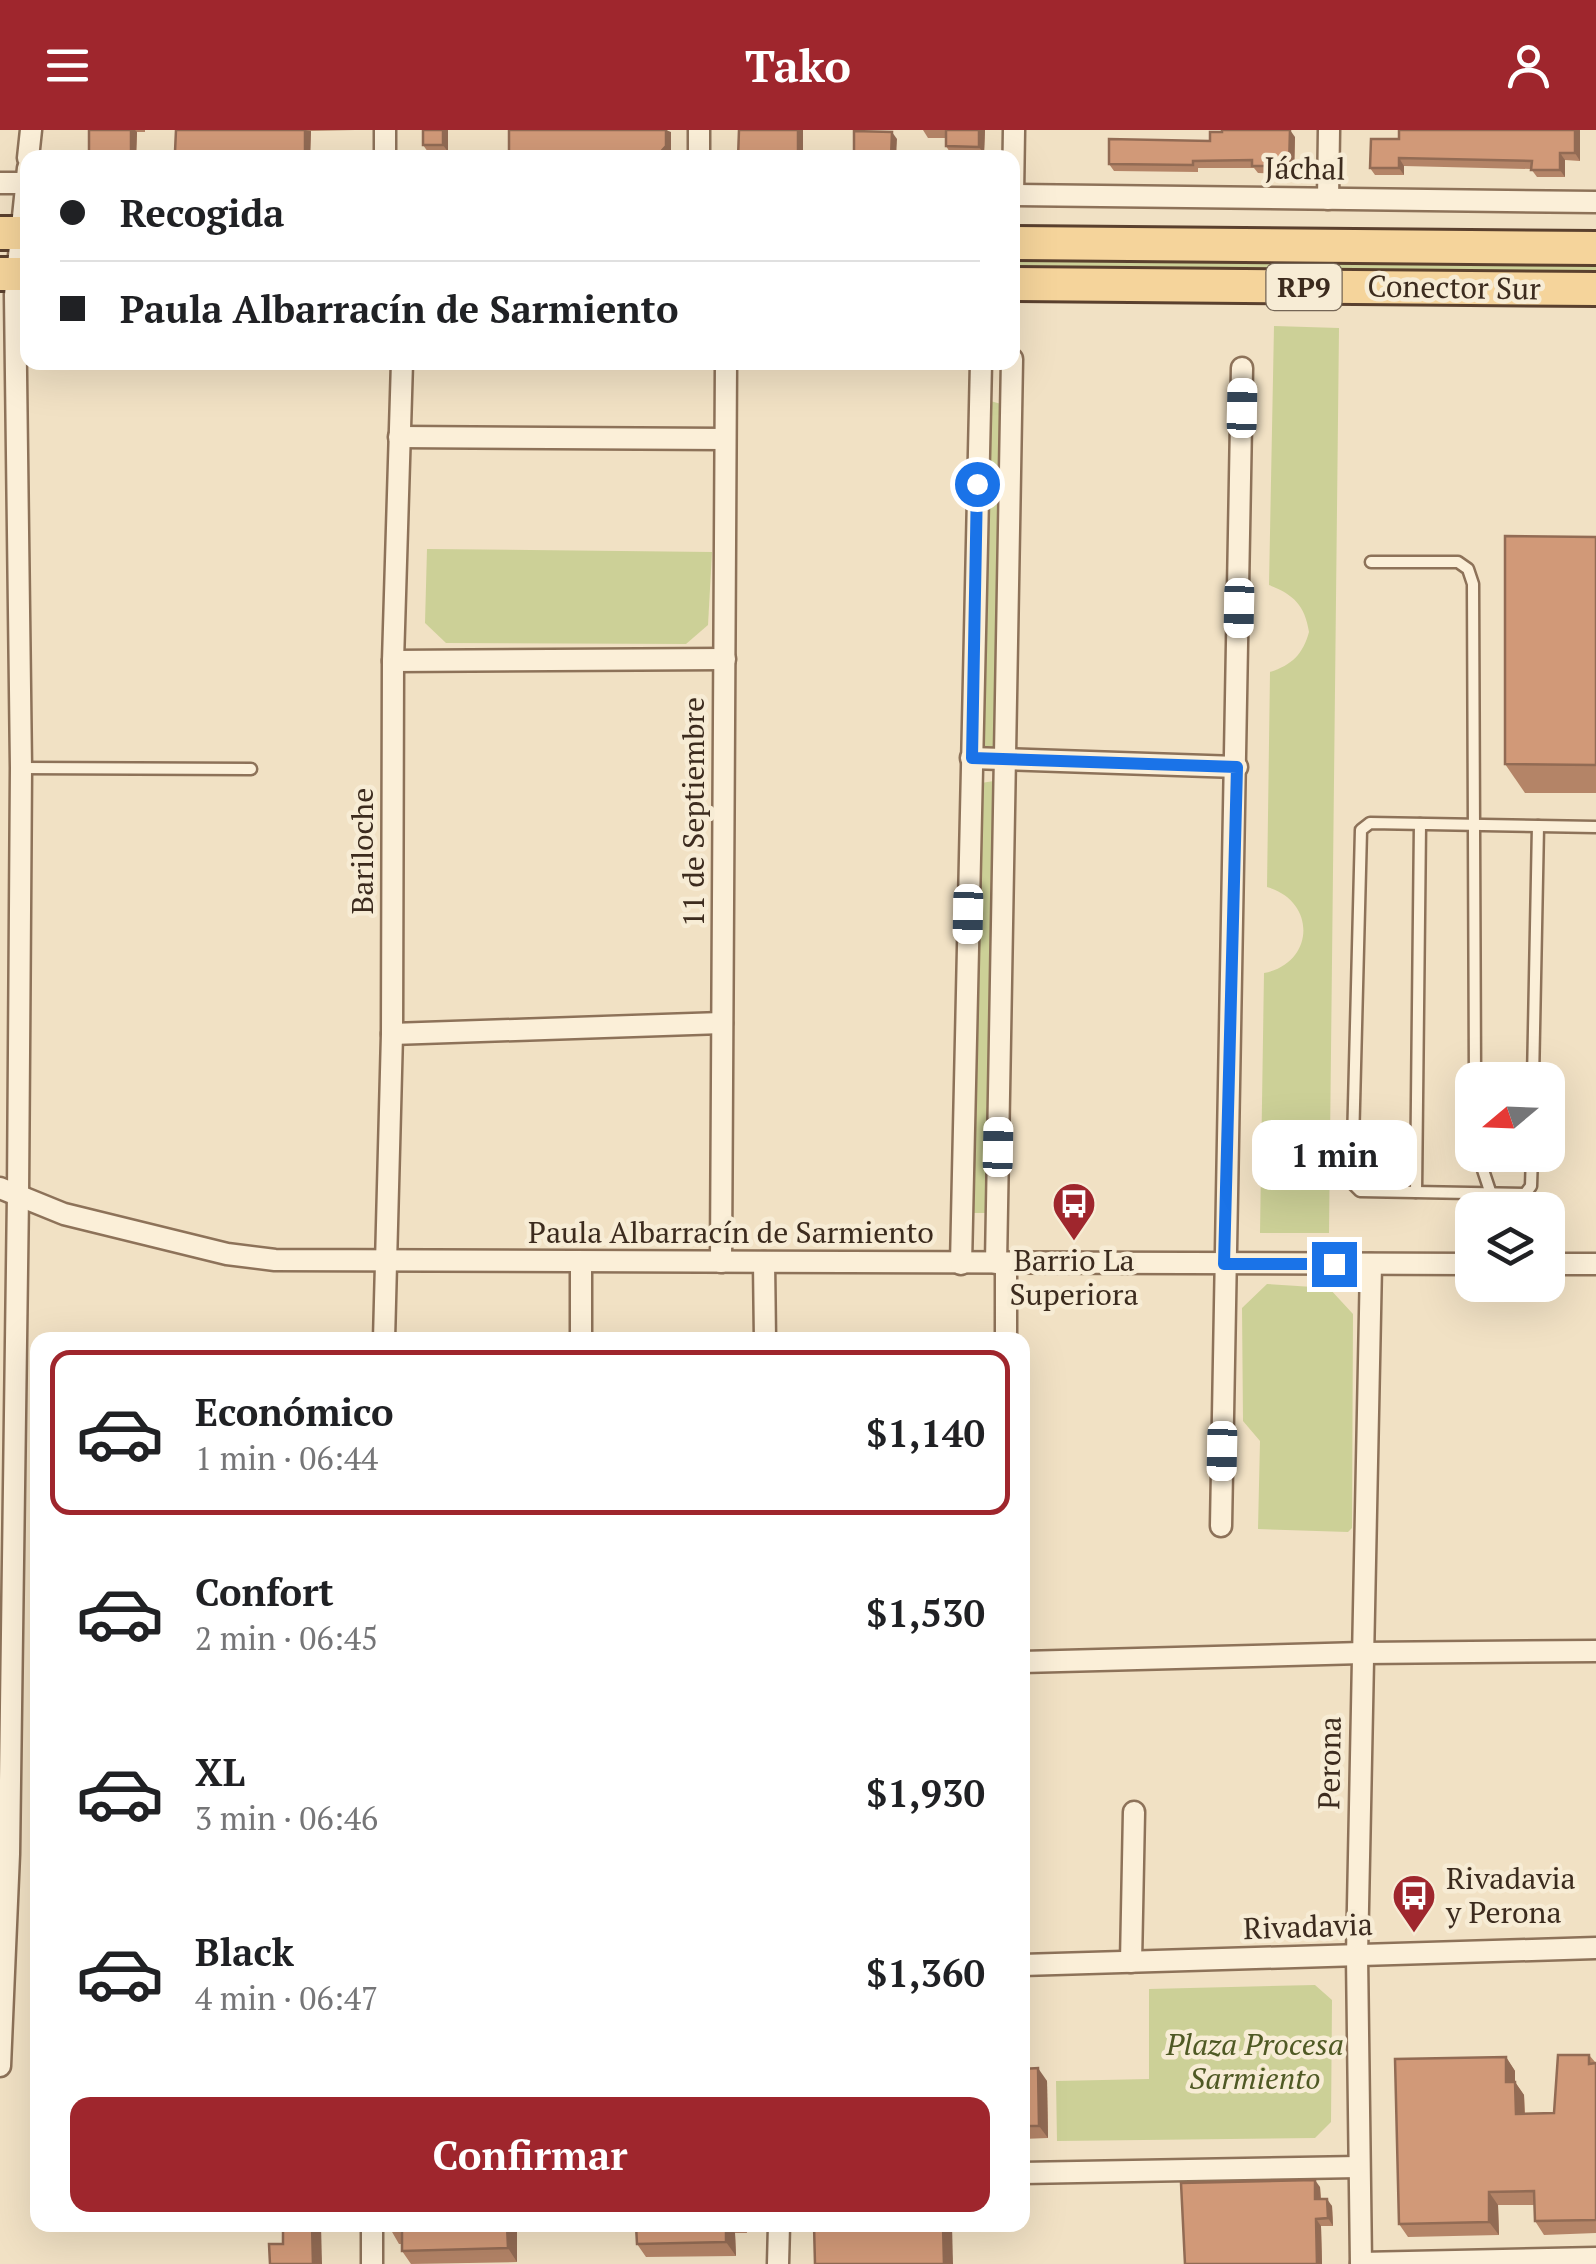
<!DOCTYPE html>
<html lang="es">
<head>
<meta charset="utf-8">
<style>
	:root { --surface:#fff; --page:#f2f2f2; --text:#202124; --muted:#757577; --line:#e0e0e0; --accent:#9f262d }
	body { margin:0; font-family:"PT Serif",serif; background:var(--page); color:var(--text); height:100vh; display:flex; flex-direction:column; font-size:38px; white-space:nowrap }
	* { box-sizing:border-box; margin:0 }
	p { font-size:32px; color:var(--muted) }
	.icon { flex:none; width:55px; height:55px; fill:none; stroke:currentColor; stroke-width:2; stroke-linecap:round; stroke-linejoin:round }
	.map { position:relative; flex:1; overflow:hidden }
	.panel { position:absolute; left:30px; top:1202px; width:1000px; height:900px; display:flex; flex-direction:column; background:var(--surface); border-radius:20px; box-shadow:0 10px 40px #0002 }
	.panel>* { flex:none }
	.top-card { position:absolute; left:20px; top:20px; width:1000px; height:220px; border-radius:20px; box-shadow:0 10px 40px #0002; display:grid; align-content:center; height:220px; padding:0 40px; background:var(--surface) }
	.needle { width:65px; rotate:251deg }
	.tools { position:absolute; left:1455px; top:932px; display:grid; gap:20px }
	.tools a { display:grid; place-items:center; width:110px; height:110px; border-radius:20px; background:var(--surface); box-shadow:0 10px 40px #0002; font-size:50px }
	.end { position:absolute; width:45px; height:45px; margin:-22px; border:12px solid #1a73e8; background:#fff; box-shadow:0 0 0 5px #fff }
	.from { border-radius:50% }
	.bubble { position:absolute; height:70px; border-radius:20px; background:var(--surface); box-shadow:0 10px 40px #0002; font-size:32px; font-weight:700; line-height:70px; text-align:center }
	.car { position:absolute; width:30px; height:60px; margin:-30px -15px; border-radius:12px; box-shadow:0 0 8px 2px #0007; background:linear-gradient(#fff 24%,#345 0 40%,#fff 0 76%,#345 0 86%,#fff 0) }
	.top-card b { display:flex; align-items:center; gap:35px; height:95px; font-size:38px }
	.top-card b+b { border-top:2px solid var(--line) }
	.top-card i { width:25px; height:25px; background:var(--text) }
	ul { padding:18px 0 0; list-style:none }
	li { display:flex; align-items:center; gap:30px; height:165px; margin:0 20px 15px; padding:0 20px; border:5px solid transparent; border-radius:20px }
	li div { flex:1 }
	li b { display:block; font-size:38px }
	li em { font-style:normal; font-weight:700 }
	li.current { border-color:var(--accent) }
	li>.icon { width:90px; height:90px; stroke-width:1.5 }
	.button { display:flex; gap:20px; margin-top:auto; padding:20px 40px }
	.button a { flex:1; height:115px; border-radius:20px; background:var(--accent); color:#fff; font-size:40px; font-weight:700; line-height:115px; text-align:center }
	header { display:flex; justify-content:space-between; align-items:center; height:130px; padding:0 40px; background:var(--accent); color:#fff; font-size:45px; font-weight:700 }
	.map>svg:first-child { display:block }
	.green { fill:#ccd097 }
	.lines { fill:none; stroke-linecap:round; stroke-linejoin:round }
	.service-casing { stroke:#8d7259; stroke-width:15 }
	.minor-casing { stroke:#8d7259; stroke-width:25 }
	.primary-casing { stroke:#5a402e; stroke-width:38 }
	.service { stroke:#fbefd8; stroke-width:10 }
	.minor { stroke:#fbefd8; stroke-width:20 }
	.primary { stroke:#f5d49b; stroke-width:32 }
	.wall { fill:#b48467 }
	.shaded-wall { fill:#926b54 }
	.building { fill:#d19978; stroke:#926b54; stroke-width:2.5 }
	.route { stroke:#1a73e8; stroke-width:12 }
	.labels { text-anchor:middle; stroke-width:9; stroke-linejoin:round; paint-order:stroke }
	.shield { fill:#f7ecd5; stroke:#746555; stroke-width:2.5 }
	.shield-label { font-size:28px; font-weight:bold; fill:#3c2b1e }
	.street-label { font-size:30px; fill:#3c2b1e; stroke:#f7ecd5 }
	.poi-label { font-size:30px; fill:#3c2b1e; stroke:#f7ecd5 }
	.park-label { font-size:30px; font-style:italic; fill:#4f5924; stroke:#f7ecd5 }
</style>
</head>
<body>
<header><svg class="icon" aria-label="menu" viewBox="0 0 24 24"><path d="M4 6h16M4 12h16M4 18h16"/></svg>Tako<svg class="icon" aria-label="person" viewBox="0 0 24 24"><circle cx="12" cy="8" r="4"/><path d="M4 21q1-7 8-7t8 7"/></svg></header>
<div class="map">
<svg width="1596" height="2134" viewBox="0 0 1596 2134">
	<rect width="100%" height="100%" fill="#f1e1c4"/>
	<!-- green -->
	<g class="green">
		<polygon points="1012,129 1596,135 1596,143 1013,137"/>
		<path d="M1274,196L1339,198L1329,1103H1260L1264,843C1315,833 1317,771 1267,757L1270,542C1292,535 1303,524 1309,502C1305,475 1293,464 1269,455Z"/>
		<polygon points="987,270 1001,274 996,619 979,618"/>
		<polygon points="427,419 712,422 708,495 686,514 446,513 425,493"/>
		<polygon points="994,651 986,1083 971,1083 981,653"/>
		<polygon points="1267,1154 1329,1158 1353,1184 1352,1398 1348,1402 1258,1399 1260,1311 1243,1291 1242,1178"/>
		<polygon points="1315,1855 1332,1870 1331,1992 1315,2008 1057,2011 1056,1951 1149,1949 1149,1859"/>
	</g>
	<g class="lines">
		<defs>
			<g id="service">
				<polyline points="1371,432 1458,432 1468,439 1473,454 1475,950"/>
				<polyline points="21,638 251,639"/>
				<polyline points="1533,950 1538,696"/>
				<polyline points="1478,1025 1491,1064 1492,1080"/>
				<polyline points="1532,1025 1531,1056 1525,1064 1360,1061 1352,1053 1361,700 1370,693 1596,697"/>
				<polyline points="1416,1062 1420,694"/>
			</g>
			<g id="minor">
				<polyline points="28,28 31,0"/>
				<polyline points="385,28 385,0"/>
				<polyline points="699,28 699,0"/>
				<polyline points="0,53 28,53"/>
				<polyline points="1012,65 1596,72"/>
				<polyline points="1013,65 1014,0"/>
				<polyline points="1328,69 1329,0"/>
				<polyline points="399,307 725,309"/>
				<polyline points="393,531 725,529"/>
				<polyline points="971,628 1237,637"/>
				<polyline points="392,904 722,893"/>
				<polyline points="0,1058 64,1084 227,1124 275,1130 1472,1134"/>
				<polyline points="581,1132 581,1210"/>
				<polyline points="721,1132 726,232"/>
				<polyline points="764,1132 765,1210"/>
				<polyline points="996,1133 1012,229"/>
				<polyline points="961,1134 981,232"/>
				<polyline points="1006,1134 1006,1210"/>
				<polyline points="1548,1134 1596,1134"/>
				<polyline points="384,1210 392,904 393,531 402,232"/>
				<polyline points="1221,1396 1242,238"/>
				<polyline points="1022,1532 1362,1523 1596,1521"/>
				<polyline points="1131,1832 1134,1682"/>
				<polyline points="1022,1835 1596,1818"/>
				<polyline points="0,1936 9,1724 18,1065 21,638 15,165 28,38"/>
				<polyline points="1022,2043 1359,2037"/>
				<polyline points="372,2095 372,2134"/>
				<polyline points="1361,2133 1596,2128"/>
				<polyline points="778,2134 779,2095"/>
				<polyline points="1361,2134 1357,1826 1371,1134"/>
			</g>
			<g id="primary">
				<polyline points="0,103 28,103"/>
				<polyline points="1012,113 1596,118"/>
				<polyline points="0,144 28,144"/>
				<polyline points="1012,154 1596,159"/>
			</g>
		</defs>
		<!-- service casing -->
		<use href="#service" class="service-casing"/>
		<!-- minor casing -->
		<use href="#minor" class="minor-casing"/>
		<!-- primary casing -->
		<use href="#primary" class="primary-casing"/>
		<!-- service -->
		<use href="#service" class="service"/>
		<!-- minor -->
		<use href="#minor" class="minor"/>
		<!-- primary -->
		<use href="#primary" class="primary"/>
	</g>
	<!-- wall -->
	<g class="wall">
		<polygon points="89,0 145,0 145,2 137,2 136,28 93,28 89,21"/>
		<polygon points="176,0 355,0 311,1 310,28 179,28 175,22"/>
		<polygon points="423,0 448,0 448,22 428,22 423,15"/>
		<polygon points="923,0 985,0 984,24 951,24 946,16 946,8 928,8"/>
		<polygon points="1399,0 1580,0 1580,31 1565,30 1565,47 1537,47 1531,39 1404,36 1404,45 1375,45 1370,38 1399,9"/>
		<polygon points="1222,2 1295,7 1294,44 1258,43 1254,38 1198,38 1198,42 1114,41 1109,34 1210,11"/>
		<polygon points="1596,407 1596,663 1525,663 1505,634"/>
		<polygon points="1589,1925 1596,1933 1596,2103 1544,2105 1535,2091 1534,2075 1498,2075 1499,2105 1408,2107 1399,2094 1506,1927 1515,1941 1515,1952 1524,1965 1525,1984 1554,1983"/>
		<polygon points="1022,1939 1047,1951 1048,2008 1022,2009"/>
		<polygon points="1320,2057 1321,2069 1332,2076 1333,2096 1321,2096 1322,2134 1185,2134"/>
		<polygon points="388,2095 513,2095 517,2099 517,2132 411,2134 402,2121 402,2114 399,2114"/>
		<polygon points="636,2095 746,2095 747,2103 735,2103 736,2126 646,2127 637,2114"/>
	</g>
	<!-- shaded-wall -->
	<g class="shaded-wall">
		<polygon points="131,0 135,0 137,2 136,28 131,22"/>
		<polygon points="305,0 311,1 310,28 308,28 305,24"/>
		<polygon points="443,0 448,0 448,22 443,15"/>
		<polygon points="666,0 671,2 671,23 667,28 655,28"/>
		<rect x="798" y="0" width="5" height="28"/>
		<polygon points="979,0 985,0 984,24 979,17"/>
		<polygon points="1290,0 1295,7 1294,44 1289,36"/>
		<polygon points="1575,0 1580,0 1580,31 1575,23"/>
		<polygon points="892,2 897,9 896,28 891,28"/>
		<polygon points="1560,23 1565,30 1565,47 1560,40"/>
		<polygon points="1399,28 1404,36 1404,45 1399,38"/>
		<polygon points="1506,1927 1515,1941 1515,1952 1524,1965 1525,1998 1516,1984 1506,1952"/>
		<polygon points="1038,1938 1047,1951 1048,2008 1039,1996"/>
		<polygon points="1315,2050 1320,2057 1321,2076 1315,2069"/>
		<polygon points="1489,2062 1498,2075 1499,2105 1489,2092"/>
		<polygon points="1327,2069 1332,2076 1333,2096 1328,2088"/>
		<polygon points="1316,2089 1321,2096 1322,2134 1317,2134"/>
		<polygon points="312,2095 321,2095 322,2134 313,2134"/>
		<polygon points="507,2095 513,2095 517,2099 517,2132 508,2118"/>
		<polygon points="726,2095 730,2095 735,2103 736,2126 726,2112"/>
		<polygon points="943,2095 952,2095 953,2134 944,2134"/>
	</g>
	<!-- building -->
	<g class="building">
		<polygon points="89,0 131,0 131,22 89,21"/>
		<polygon points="176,0 305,0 305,24 175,22"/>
		<rect x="423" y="0" width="20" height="15"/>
		<polygon points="509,0 666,0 666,16 655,28 509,26"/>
		<polygon points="739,0 798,0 798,28 738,28"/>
		<polygon points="946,0 979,0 979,17 946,16"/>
		<polygon points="1222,0 1290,0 1289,36 1252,36 1252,30 1193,31 1193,35 1109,34 1109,9 1210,11 1210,2 1222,2"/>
		<polygon points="1399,0 1575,0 1575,23 1560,23 1560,40 1531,40 1532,31 1399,28 1399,38 1370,38 1371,9 1399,9"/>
		<polygon points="854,1 892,2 891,28 854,28"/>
		<polygon points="1505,406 1596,407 1596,635 1505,634"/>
		<polygon points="1558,1925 1589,1925 1589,1934 1596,1933 1596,2090 1535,2091 1534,2061 1489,2062 1489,2092 1399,2094 1395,1929 1506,1927 1506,1952 1515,1952 1516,1984 1554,1983"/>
		<polygon points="1038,1938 1039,1996 1022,1996 1022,1939"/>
		<polygon points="1315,2050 1315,2069 1327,2069 1328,2088 1316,2089 1317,2134 1185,2134 1181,2053"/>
		<polygon points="283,2095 312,2095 313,2134 270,2134 269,2114 283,2114"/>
		<polygon points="390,2095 507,2095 508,2118 402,2121 402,2100 390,2100"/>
		<polygon points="636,2095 726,2095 726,2112 637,2114"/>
		<polygon points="814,2095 943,2095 944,2134 815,2134"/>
	</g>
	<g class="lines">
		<!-- route -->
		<polyline class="route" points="977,354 972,628 1237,637 1224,1134 1334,1134"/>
	</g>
	<!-- icons -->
	<defs>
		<symbol id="bus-pin" viewBox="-11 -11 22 30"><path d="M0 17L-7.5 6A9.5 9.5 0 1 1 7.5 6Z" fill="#9f262d" stroke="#f7ecd5"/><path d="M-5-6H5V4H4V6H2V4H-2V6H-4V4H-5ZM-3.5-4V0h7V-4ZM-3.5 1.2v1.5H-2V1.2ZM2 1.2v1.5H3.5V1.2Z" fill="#fff"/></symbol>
	</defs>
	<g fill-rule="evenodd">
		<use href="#bus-pin" x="1049" y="1049" width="50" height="68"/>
		<use href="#bus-pin" x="1389" y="1741" width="50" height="68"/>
	</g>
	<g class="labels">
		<!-- shield labels -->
		<rect class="shield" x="1266.5" y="134" width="75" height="46" rx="8"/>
		<g class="shield-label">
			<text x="1304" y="167">RP9</text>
		</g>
		<!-- street labels -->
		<g class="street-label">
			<text transform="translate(1305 39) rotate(1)" y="10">Jáchal</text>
			<text transform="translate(1454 158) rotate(1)" y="10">Conector Sur</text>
			<text transform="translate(694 682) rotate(-90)" y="10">11 de Septiembre</text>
			<text transform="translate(363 721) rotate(-90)" y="10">Bariloche</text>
			<text x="731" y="1113">Paula Albarracín de Sarmiento</text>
			<text transform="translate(1330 1633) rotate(-89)" y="10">Perona</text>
			<text transform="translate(1308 1797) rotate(-2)" y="10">Rivadavia</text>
		</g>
		<!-- poi labels -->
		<g class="poi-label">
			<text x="1074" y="1141">Barrio La<tspan x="1074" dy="34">Superiora</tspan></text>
			<text x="1446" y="1759" text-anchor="start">Rivadavia<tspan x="1446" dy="34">y Perona</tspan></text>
		</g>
		<!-- park labels -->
		<g class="park-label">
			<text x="1255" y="1925">Plaza Procesa<tspan x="1255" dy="34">Sarmiento</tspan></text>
		</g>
	</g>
</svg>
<div class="tools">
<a><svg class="needle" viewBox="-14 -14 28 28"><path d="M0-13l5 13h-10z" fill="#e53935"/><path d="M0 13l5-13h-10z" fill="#757577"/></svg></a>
<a><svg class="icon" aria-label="layers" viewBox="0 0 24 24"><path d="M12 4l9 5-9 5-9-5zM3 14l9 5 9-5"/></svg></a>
</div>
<i class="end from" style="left:977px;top:354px"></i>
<i class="end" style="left:1334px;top:1134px"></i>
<div class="bubble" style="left:1252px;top:990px;width:165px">1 min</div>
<i class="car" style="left:1242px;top:278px;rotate:1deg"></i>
<i class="car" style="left:1239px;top:478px;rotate:181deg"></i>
<i class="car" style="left:968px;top:784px;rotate:181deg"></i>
<i class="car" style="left:998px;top:1017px;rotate:1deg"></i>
<i class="car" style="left:1222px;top:1321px;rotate:181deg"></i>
<div class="top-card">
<b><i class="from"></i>Recogida</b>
<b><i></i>Paula Albarracín de Sarmiento</b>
</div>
<section class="panel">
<ul>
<li class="current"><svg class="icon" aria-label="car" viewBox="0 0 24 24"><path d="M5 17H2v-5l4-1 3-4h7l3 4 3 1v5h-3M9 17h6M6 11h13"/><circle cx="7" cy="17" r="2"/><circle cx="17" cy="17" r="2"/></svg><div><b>Económico</b><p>1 min · 06:44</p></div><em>$1,140</em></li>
<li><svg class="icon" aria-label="car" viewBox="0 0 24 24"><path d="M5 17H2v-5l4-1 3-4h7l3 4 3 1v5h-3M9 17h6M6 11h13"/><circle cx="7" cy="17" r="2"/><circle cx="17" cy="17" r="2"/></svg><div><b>Confort</b><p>2 min · 06:45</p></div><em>$1,530</em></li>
<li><svg class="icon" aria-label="car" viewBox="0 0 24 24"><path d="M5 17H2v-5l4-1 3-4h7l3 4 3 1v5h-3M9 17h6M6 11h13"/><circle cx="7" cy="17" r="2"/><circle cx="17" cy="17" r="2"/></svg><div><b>XL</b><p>3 min · 06:46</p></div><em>$1,930</em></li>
<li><svg class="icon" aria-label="car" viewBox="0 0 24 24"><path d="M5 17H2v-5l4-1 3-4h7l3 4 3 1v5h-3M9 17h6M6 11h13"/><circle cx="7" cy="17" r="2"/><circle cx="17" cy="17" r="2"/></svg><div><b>Black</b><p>4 min · 06:47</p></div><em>$1,360</em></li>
</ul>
<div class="button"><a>Confirmar</a></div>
</section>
</div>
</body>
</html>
